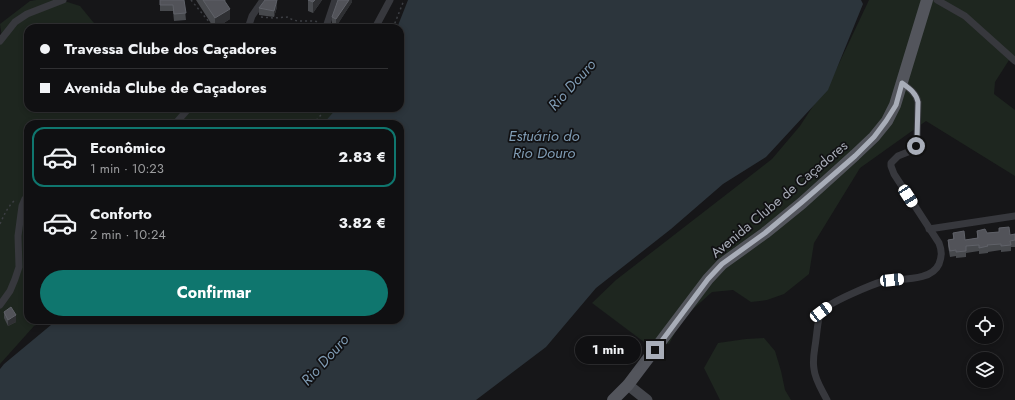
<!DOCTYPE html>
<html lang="pt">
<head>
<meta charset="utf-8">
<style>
	:root { --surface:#101012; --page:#19191b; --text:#f1f3f6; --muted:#9c9d9f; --line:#303032; --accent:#0f766e }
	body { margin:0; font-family:Jost,sans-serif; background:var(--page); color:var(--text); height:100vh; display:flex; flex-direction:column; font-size:15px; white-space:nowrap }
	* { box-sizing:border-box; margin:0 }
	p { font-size:13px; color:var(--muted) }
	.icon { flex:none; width:22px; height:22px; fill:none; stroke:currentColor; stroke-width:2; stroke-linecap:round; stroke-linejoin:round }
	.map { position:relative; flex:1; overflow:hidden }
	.panel { position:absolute; left:24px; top:120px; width:380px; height:204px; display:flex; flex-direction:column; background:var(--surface); border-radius:12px; box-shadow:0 2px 6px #0003,0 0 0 1px var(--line) }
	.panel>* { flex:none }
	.guide { position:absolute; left:24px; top:24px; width:380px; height:88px; border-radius:12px; box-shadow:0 2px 6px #0003,0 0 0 1px var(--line); display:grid; align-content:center; height:88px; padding:0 16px; background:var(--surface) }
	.controls { position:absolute; left:967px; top:308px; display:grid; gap:8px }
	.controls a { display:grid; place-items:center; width:36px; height:36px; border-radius:50%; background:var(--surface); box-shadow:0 2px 6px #0003,0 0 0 1px var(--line); font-size:20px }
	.end { position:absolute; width:18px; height:18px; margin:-9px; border:5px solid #a8adb8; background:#111; box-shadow:0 0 0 2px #111 }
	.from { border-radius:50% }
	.bubble { position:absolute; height:28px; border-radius:14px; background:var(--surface); box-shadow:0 2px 6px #0003,0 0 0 1px var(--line); font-size:13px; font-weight:700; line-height:28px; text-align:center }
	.car { position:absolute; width:12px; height:24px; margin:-12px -6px; border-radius:5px; box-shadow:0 0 3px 1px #0007; background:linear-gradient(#fff 24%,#345 0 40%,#fff 0 76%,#345 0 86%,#fff 0) }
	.guide b { display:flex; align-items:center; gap:14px; height:38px; font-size:15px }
	.guide b+b { border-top:1px solid var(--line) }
	.guide i { width:10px; height:10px; background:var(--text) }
	ul { padding:7px 0 0; list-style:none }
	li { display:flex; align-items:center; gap:12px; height:60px; margin:0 8px 6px; padding:0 8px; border:2px solid transparent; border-radius:12px }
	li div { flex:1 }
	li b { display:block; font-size:15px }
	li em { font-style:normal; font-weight:700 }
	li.active { border-color:var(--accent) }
	li>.icon { width:36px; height:36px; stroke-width:1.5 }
	.cta { display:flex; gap:8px; margin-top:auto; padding:8px 16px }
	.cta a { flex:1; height:46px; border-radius:24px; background:var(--accent); color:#fff; font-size:16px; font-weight:700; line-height:46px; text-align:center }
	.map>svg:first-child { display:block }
	.green { fill:#1e261f }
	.water { fill:#2c353c }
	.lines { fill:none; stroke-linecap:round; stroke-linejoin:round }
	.path { stroke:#3d3f44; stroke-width:1.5; stroke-dasharray:2 3; stroke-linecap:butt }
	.street { stroke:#37383d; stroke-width:7 }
	.secondary { stroke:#45474d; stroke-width:11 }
	.primary { stroke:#53555c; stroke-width:12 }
	.wall { fill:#47494d }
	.shaded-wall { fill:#2f3033 }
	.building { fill:#525359; stroke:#5f6168 }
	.route { stroke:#a8adb8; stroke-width:5 }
	.labels { text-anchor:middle; stroke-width:3.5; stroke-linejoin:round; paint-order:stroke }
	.street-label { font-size:14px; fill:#a8adb8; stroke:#111113 }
	.water-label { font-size:15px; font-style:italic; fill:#7f9bb3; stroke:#111113 }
</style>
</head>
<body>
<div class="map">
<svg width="1015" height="400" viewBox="0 0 1015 400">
	<rect width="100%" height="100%" fill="#161618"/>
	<!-- green -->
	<g class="green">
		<polygon points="36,0 61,0 80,6 98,28 28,28 28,108 179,108 185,112 194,108 344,108 329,124 28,124 28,320 48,320 34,326 0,364 0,39 2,38 0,24 30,1"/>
		<polygon points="869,0 1015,0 1015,59 1011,57 995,82 994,94 1015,110 1015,176 926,121 860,168 814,243 809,274 784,294 767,300 751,302 733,290 712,292 682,319 669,344 644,342 592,303 616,280 772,159 800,126 834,74"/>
		<polygon points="764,338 775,351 781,371 785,390 791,400 720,400 704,368 718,343 746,339"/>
	</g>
	<!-- water -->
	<polygon class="water" points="408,0 861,0 863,4 828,90 766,157 723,184 671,229 596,288 546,347 476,400 0,400 0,369 4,364 57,320 400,320 400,124 323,124 337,108 400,108 400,28 397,28"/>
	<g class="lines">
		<!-- path -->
		<g class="path">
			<polyline points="191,0 210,23 216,28"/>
			<path d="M261,17L274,18L288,17C296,24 309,19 319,22"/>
			<polyline points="393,28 404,0"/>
			<polyline points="313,124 327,108"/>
			<path d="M0,224C4,215 7,208 14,201H17"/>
		</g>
		<!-- street -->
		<g class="street">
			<polyline points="937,0 965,16 1015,61"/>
			<polyline points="327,24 335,0"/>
			<polyline points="248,28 252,16 263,0"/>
			<polyline points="375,28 390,0"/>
			<polyline points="0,41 15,22 27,14 63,0"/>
			<polyline points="175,124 189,108"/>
			<polyline points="929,229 1015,216"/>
			<polyline points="0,305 10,291 15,279 19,267 18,236 22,206 25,199 28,196"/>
			<path d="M827,400C822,390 815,380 814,369C812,359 815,349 816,339C817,332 818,317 821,312C827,303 873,284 884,281C900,278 931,282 939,264C942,256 942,251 939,243L894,174L891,166V163L898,156L913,150L916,146L917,140L918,102C916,93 910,89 902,83"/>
		</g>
		<!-- secondary -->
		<polyline class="secondary" points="628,385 647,400"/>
		<!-- primary -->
		<polyline class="primary" points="613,400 628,385 708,279 722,264 765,233 802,203 855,155 874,137 887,121 895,105 927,0"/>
	</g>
	<!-- wall -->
	<g class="wall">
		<polygon points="160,0 184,0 186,20 174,21 173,11 160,11"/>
		<polygon points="196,0 226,0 225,1 230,19 216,28 214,28"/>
		<polygon points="308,0 322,0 313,13 308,11"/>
		<polygon points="338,0 352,0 352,2 337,25 348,28 324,28 324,26 332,25 332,17"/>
		<polygon points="277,7 274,17 259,15 259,8"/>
		<polygon points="999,228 1010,235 1015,234 1015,247 1011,247 1011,251 1001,252 1001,250 988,252 988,253 979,254 979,251 966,253 966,257 956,258 956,256 950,257 948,246 948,240 953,239 953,233 965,240 977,238 977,231 987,233 999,232"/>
		<polygon points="4,312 16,322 8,326 4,318"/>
	</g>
	<!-- shaded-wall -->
	<g class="shaded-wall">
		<polygon points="277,0 277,7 274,17 274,11"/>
		<polygon points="315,0 322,0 313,13 313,2"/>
		<polygon points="349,0 352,0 352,2 336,27 336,19"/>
		<polygon points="230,9 230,19 216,28 215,28 215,18"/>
		<polygon points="16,315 16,322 8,326 8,320"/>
	</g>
	<!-- building -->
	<g class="building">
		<polygon points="160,0 184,0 186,13 174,14 173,5 160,5"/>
		<polygon points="203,0 224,0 230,9 215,18"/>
		<polygon points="265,0 277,0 274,11 259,8"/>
		<polygon points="308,0 315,0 313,2"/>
		<polygon points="338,0 349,0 336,19 332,17"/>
		<polygon points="348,24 347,28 324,28 324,26"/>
		<polygon points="223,26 227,28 222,28"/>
		<polygon points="1009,227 1010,235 1015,234 1015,240 1010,241 1011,245 1001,246 1001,244 987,245 988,246 979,248 979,245 966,246 966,251 956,252 956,250 950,251 948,240 954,239 953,233 964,231 965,240 978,238 977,231 985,229 987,233 999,232 999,228"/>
		<polygon points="11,307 16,315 8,320 4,312"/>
	</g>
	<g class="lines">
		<!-- route -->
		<path class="route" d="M655,350L708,279L722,264L765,233L802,202L855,156L874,137L886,121L896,105L902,83C910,89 916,93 918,102L917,140L916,146"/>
	</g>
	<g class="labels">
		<!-- street labels -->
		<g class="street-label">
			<text transform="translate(779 199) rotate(-40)" y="5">Avenida Clube de Caçadores</text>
		</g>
		<!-- water labels -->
		<g class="water-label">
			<text transform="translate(572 85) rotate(-48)" y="5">Rio Douro</text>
			<text x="544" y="141">Estuário do<tspan x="544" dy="17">Rio Douro</tspan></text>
			<text transform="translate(325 360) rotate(-48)" y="5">Rio Douro</text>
		</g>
	</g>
</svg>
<div class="controls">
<a><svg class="icon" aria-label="locate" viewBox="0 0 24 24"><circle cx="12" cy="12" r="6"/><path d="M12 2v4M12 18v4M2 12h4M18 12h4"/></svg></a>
<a><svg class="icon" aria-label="layers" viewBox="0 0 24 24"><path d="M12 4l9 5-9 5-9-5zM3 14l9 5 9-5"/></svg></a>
</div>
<i class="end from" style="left:916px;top:146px"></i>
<i class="end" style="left:655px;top:350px"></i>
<div class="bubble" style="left:575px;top:336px;width:66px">1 min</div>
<i class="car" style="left:908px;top:196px;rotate:147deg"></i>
<i class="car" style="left:892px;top:280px;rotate:84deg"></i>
<i class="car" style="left:821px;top:312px;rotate:53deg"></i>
<div class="guide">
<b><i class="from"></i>Travessa Clube dos Caçadores</b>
<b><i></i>Avenida Clube de Caçadores</b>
</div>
<section class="panel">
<ul>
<li class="active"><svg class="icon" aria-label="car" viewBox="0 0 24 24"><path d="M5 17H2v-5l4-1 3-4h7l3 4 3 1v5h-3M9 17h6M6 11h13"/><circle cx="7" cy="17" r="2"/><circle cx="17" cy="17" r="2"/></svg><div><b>Econômico</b><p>1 min · 10:23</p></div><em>2.83 €</em></li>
<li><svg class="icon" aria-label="car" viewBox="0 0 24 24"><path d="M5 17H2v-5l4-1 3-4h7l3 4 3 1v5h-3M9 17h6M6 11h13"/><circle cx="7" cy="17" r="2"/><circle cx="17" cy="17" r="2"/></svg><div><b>Conforto</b><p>2 min · 10:24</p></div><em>3.82 €</em></li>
</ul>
<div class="cta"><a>Confirmar</a></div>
</section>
</div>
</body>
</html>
